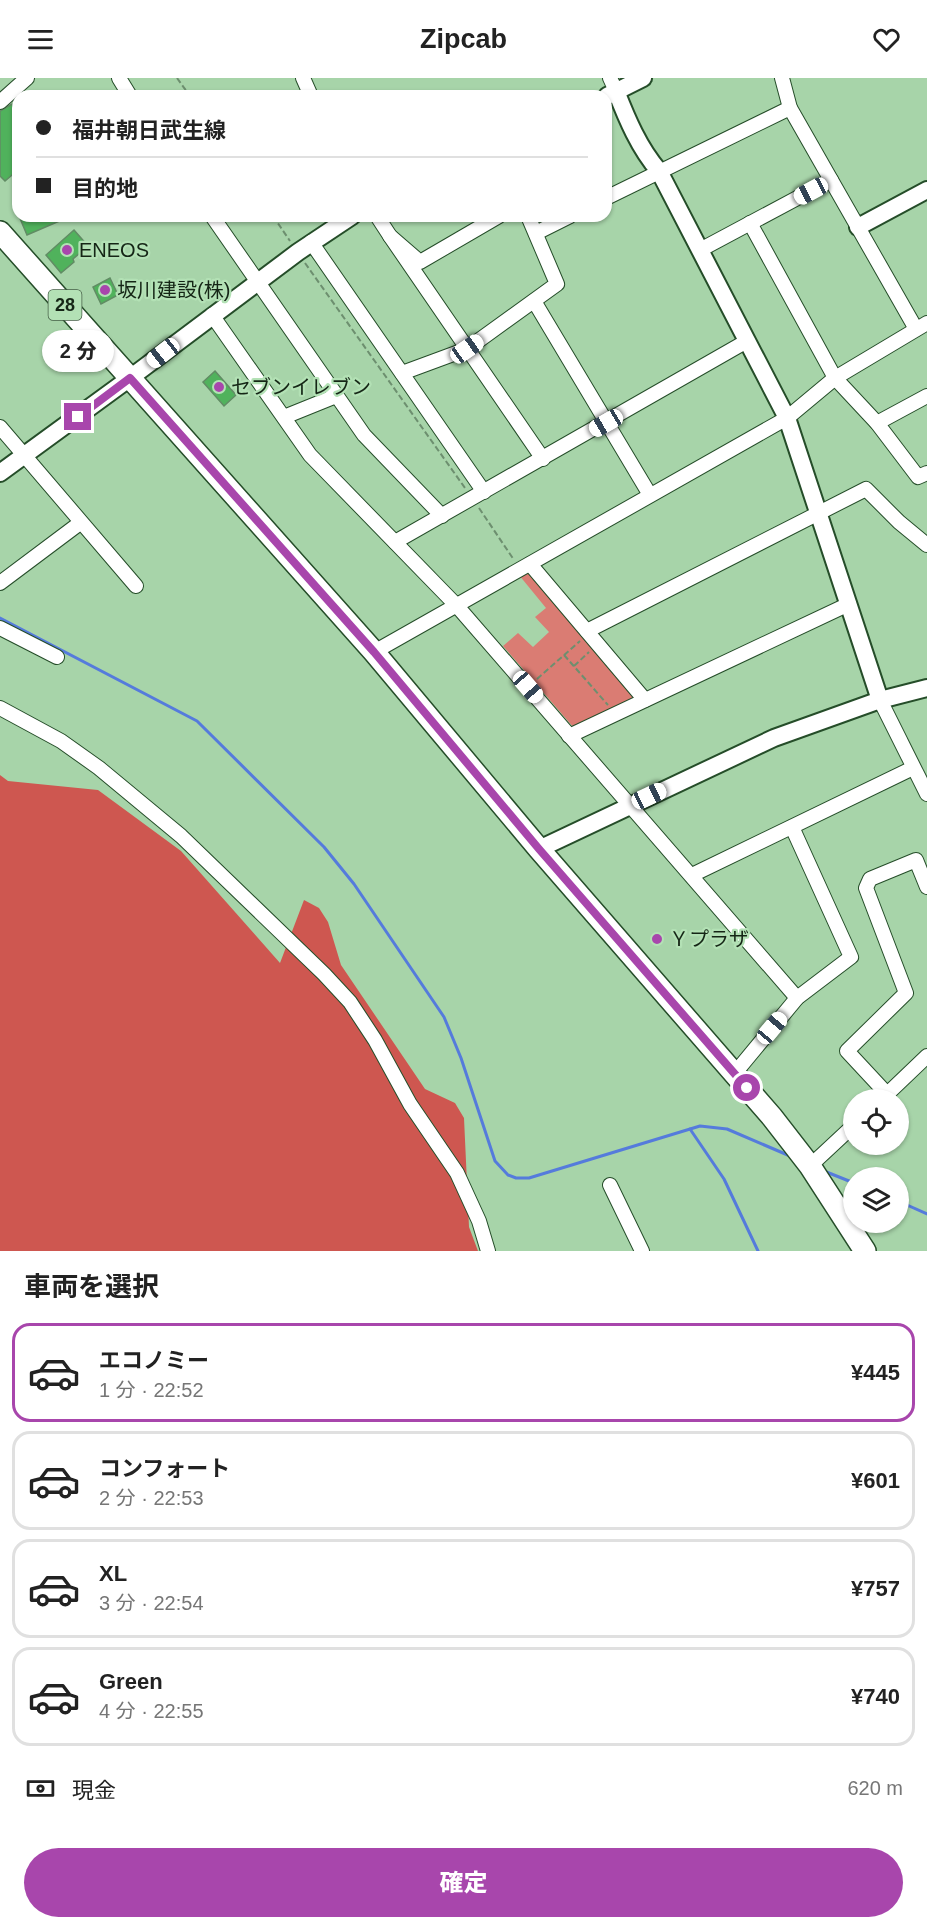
<!DOCTYPE html>
<html lang="ja">
<head>
<meta charset="utf-8">
<style>
	:root { --surface:#fff; --page:#f2f2f2; --text:#222; --muted:#767676; --line:#e0e0e0; --accent:#a846ac }
	body { margin:0; font-family:Helvetica,"Noto Sans JP",sans-serif; background:var(--page); color:var(--text); height:100vh; display:flex; flex-direction:column; font-size:22px; white-space:nowrap }
	* { box-sizing:border-box; margin:0 }
	p { font-size:20px; color:var(--muted) }
	.icon { flex:none; width:33px; height:33px; fill:none; stroke:currentColor; stroke-width:2; stroke-linecap:round; stroke-linejoin:round }
	.map { position:relative; height:1173px; overflow:hidden }
	.panel { display:flex; flex-direction:column; background:var(--surface); flex:1 }
	.panel>* { flex:none }
	.guide { position:absolute; left:12px; top:12px; width:600px; height:132px; border-radius:18px; box-shadow:0 2px 4px #0004; display:grid; align-content:center; height:132px; padding:0 24px; background:var(--surface) }
	.buttons { position:absolute; left:843px; top:1011px; display:grid; gap:12px }
	.buttons a { display:grid; place-items:center; width:66px; height:66px; border-radius:50%; background:var(--surface); box-shadow:0 2px 4px #0004; font-size:30px }
	.end { position:absolute; width:27px; height:27px; margin:-14px; border:8px solid #a846ac; background:#fff; box-shadow:0 0 0 3px #fff }
	.from { border-radius:50% }
	.bubble { position:absolute; height:42px; border-radius:21px; background:var(--surface); box-shadow:0 2px 4px #0004; font-size:20px; font-weight:800; line-height:42px; text-align:center }
	.car { position:absolute; width:18px; height:36px; margin:-18px -9px; border-radius:8px; box-shadow:0 0 4px 2px #0007; background:linear-gradient(#fff 24%,#345 0 40%,#fff 0 76%,#345 0 86%,#fff 0) }
	.guide b { display:flex; align-items:center; gap:21px; height:57px; font-size:22px }
	.guide b+b { border-top:2px solid var(--line) }
	.guide i { width:15px; height:15px; background:var(--text) }
	ul { padding:0; list-style:none }
	li { display:flex; align-items:center; gap:18px; height:99px; margin:0 12px 9px; padding:0 12px; border:3px solid var(--line); border-radius:18px }
	li div { flex:1 }
	li b { display:block; font-size:22px }
	li em { font-style:normal; font-weight:800 }
	li.active { border-color:var(--accent) }
	li>.icon { width:54px; height:54px; stroke-width:1.5 }
	h2 { padding:0 24px; font-size:27px; line-height:72px }
	.pay { display:flex; align-items:center; gap:15px; height:66px; padding:0 24px; font-size:22px }
	.pay p { margin-inline-start:auto }
	.button { display:flex; gap:12px; margin-top:auto; padding:12px 24px }
	.button a { flex:1; height:69px; border-radius:36px; background:var(--accent); color:#fff; font-size:24px; font-weight:800; line-height:69px; text-align:center }
	header { display:flex; justify-content:space-between; align-items:center; height:78px; padding:0 24px; background:var(--surface); font-size:27px; font-weight:800 }
	.map>svg:first-child { display:block }
	.green { fill:#da7c73 }
	.forest { fill:#ce5750 }
	.lines { fill:none; stroke-linecap:round; stroke-linejoin:round }
	.stream { stroke:#557bdc; stroke-width:3 }
	.building { fill:#50b25c; stroke:#618c64; stroke-width:1.5 }
	.minor-casing { stroke:#254d29; stroke-width:16 }
	.tertiary-casing { stroke:#254d29; stroke-width:20 }
	.primary-casing { stroke:#254d29; stroke-width:24 }
	.path { stroke:#6d8f6f; stroke-width:2; stroke-dasharray:6 3; stroke-linecap:butt }
	.minor { stroke:#fff; stroke-width:14 }
	.tertiary { stroke:#fff; stroke-width:16 }
	.primary { stroke:#fff; stroke-width:21 }
	.route { stroke:#a846ac; stroke-width:8 }
	.poi-dot { fill:#a846ac; stroke:#b3e1b5; stroke-width:2 }
	.labels { text-anchor:middle; stroke-width:4.5; stroke-linejoin:round; paint-order:stroke }
	.shield { fill:#b3e1b5; stroke:#445e46; stroke-width:1.5 }
	.shield-label { font-size:18px; font-weight:bold; fill:#152616 }
	.poi-label { font-size:20px; fill:#152616; stroke:#b3e1b5; text-anchor:start }
</style>
</head>
<body>
<header><svg class="icon" aria-label="menu" viewBox="0 0 24 24"><path d="M4 6h16M4 12h16M4 18h16"/></svg>Zipcab<svg class="icon" aria-label="heart" viewBox="0 0 24 24"><path d="M12 20l-8-8c-3-5 5-10 8-4 3-6 11-1 8 4z"/></svg></header>
<div class="map">
<svg width="927" height="1173" viewBox="0 0 927 1173">
	<rect width="100%" height="100%" fill="#a7d4a9"/>
	<!-- green -->
	<polygon class="green" points="528,492 636,621 574,650 503,568 518,555 533,569 549,554 535,539 546,530 519,497"/>
	<!-- forest -->
	<polygon class="forest" points="0,697 8,703 98,712 181,773 280,885 304,822 319,830 328,844 341,887 425,1011 455,1025 464,1040 469,1149 478,1173 0,1173"/>
	<g class="lines">
		<!-- stream -->
		<g class="stream">
			<polyline points="0,540 197,643 324,769 354,806 444,939 461,980 495,1083 508,1097 516,1100 529,1100 700,1048 727,1051 790,1078"/>
			<polyline points="690,1051 724,1101 758,1173"/>
			<polyline points="824,1093 854,1105"/>
			<polyline points="898,1123 927,1136"/>
		</g>
	</g>
	<!-- building -->
	<g class="building">
		<polygon points="12,26 18,33 18,92 5,103 0,98 0,33"/>
		<polygon points="19,138 71,138 27,157"/>
		<polygon points="74,152 88,168 73,181 74,184 61,195 46,177"/>
		<polygon points="110,200 118,217 101,226 93,209"/>
		<polygon points="215,293 236,317 224,328 203,304"/>
	</g>
	<g class="lines">
		<defs>
			<g id="minor">
				<polyline points="119,0 130,18"/>
				<polyline points="303,0 311,18"/>
				<polyline points="610,0 616,13"/>
				<polyline points="782,0 790,30 916,251"/>
				<polyline points="0,24 27,0"/>
				<polyline points="606,120 790,30"/>
				<polyline points="212,138 364,357 442,438"/>
				<polyline points="377,138 390,158 420,184 499,138"/>
				<polyline points="750,145 835,300 877,345 918,399 927,395"/>
				<polyline points="536,155 570,138"/>
				<polyline points="390,158 543,381"/>
				<polyline points="311,164 484,414"/>
				<polyline points="700,172 831,102"/>
				<polyline points="534,223 650,417"/>
				<polyline points="212,237 310,377 457,528 797,920"/>
				<polyline points="402,295 467,271 557,206 528,138"/>
				<polyline points="284,339 336,318"/>
				<polyline points="877,345 927,318"/>
				<polyline points="0,349 136,508"/>
				<polyline points="395,464 747,263"/>
				<polyline points="530,486 645,622"/>
				<polyline points="0,505 80,445"/>
				<polyline points="0,550 57,579"/>
				<polyline points="587,553 866,411 899,444 927,467"/>
				<polyline points="374,574 787,340 835,300 927,245"/>
				<polyline points="880,622 927,716"/>
				<polyline points="0,630 61,663 99,690 181,758 324,896 350,924 375,962 410,1026 457,1095 479,1143 488,1173"/>
				<polyline points="569,658 849,526"/>
				<polyline points="692,797 913,690"/>
				<polyline points="735,995 797,920 851,879 792,749"/>
				<polyline points="887,1016 847,973 906,915 866,810 870,801 916,782 927,809"/>
				<polyline points="881,1022 927,978"/>
				<polyline points="810,1088 854,1047"/>
				<polyline points="610,1107 642,1173"/>
			</g>
			<g id="tertiary">
				<path d="M616,13C627,41 639,70 659,93L787,340L880,622"/>
				<polyline points="607,18 643,0"/>
				<polyline points="858,149 927,112"/>
				<polyline points="0,395 130,300 298,174 352,138"/>
				<polyline points="539,771 774,660 880,622 927,610"/>
			</g>
			<polyline id="primary" points="0,154 374,574 539,771 772,1039 810,1088 865,1173"/>
		</defs>
		<!-- minor casing -->
		<use href="#minor" class="minor-casing"/>
		<!-- tertiary casing -->
		<use href="#tertiary" class="tertiary-casing"/>
		<!-- primary casing -->
		<use href="#primary" class="primary-casing"/>
		<!-- path -->
		<g class="path">
			<polyline points="177,0 190,18"/>
			<polyline points="273,138 290,163"/>
			<polyline points="305,185 465,410"/>
			<polyline points="479,430 514,482"/>
			<polyline points="564,577 608,627"/>
			<polyline points="574,588 589,574"/>
			<polyline points="537,601 580,563"/>
		</g>
		<!-- minor -->
		<use href="#minor" class="minor"/>
		<!-- tertiary -->
		<use href="#tertiary" class="tertiary"/>
		<!-- primary -->
		<use href="#primary" class="primary"/>
	</g>
	<g class="lines">
		<!-- route -->
		<polyline class="route" points="78,339 130,300 374,574 539,771 747,1010"/>
	</g>
	<!-- markers -->
	<g class="poi-dot">
		<circle cx="67" cy="172" r="6"/>
		<circle cx="105" cy="212" r="6"/>
		<circle cx="219" cy="309" r="6"/>
		<circle cx="657" cy="861" r="6"/>
	</g>
	<g class="labels">
		<!-- shield labels -->
		<rect class="shield" x="48.5" y="212" width="33" height="30" rx="4.5"/>
		<g class="shield-label">
			<text x="65" y="233">28</text>
		</g>
		<!-- poi labels -->
		<g class="poi-label">
			<text x="79" y="179">ENEOS</text>
			<text x="117" y="219">坂川建設(株)</text>
			<text x="231" y="316">セブンイレブン</text>
			<text x="669" y="868">Ｙプラザ</text>
		</g>
	</g>
</svg>
<div class="buttons">
<a><svg class="icon" aria-label="locate" viewBox="0 0 24 24"><circle cx="12" cy="12" r="6"/><path d="M12 2v4M12 18v4M2 12h4M18 12h4"/></svg></a>
<a><svg class="icon" aria-label="layers" viewBox="0 0 24 24"><path d="M12 4l9 5-9 5-9-5zM3 14l9 5 9-5"/></svg></a>
</div>
<i class="end from" style="left:747px;top:1010px"></i>
<i class="end" style="left:78px;top:339px"></i>
<div class="bubble" style="left:42px;top:252px;width:72px">2 分</div>
<i class="car" style="left:811px;top:113px;rotate:242deg"></i>
<i class="car" style="left:467px;top:271px;rotate:55deg"></i>
<i class="car" style="left:163px;top:275px;rotate:232deg"></i>
<i class="car" style="left:606px;top:345px;rotate:240deg"></i>
<i class="car" style="left:528px;top:609px;rotate:139deg"></i>
<i class="car" style="left:649px;top:718px;rotate:65deg"></i>
<i class="car" style="left:772px;top:950px;rotate:40deg"></i>
<div class="guide">
<b><i class="from"></i>福井朝日武生線</b>
<b><i></i>目的地</b>
</div>
</div>
<section class="panel">
<h2>車両を選択</h2>
<ul>
<li class="active"><svg class="icon" aria-label="car" viewBox="0 0 24 24"><path d="M5 17H2v-5l4-1 3-4h7l3 4 3 1v5h-3M9 17h6M6 11h13"/><circle cx="7" cy="17" r="2"/><circle cx="17" cy="17" r="2"/></svg><div><b>エコノミー</b><p>1 分 · 22:52</p></div><em>¥445</em></li>
<li><svg class="icon" aria-label="car" viewBox="0 0 24 24"><path d="M5 17H2v-5l4-1 3-4h7l3 4 3 1v5h-3M9 17h6M6 11h13"/><circle cx="7" cy="17" r="2"/><circle cx="17" cy="17" r="2"/></svg><div><b>コンフォート</b><p>2 分 · 22:53</p></div><em>¥601</em></li>
<li><svg class="icon" aria-label="car" viewBox="0 0 24 24"><path d="M5 17H2v-5l4-1 3-4h7l3 4 3 1v5h-3M9 17h6M6 11h13"/><circle cx="7" cy="17" r="2"/><circle cx="17" cy="17" r="2"/></svg><div><b>XL</b><p>3 分 · 22:54</p></div><em>¥757</em></li>
<li><svg class="icon" aria-label="car" viewBox="0 0 24 24"><path d="M5 17H2v-5l4-1 3-4h7l3 4 3 1v5h-3M9 17h6M6 11h13"/><circle cx="7" cy="17" r="2"/><circle cx="17" cy="17" r="2"/></svg><div><b>Green</b><p>4 分 · 22:55</p></div><em>¥740</em></li>
</ul>
<div class="pay"><svg class="icon" aria-label="cash" viewBox="0 0 24 24"><path d="M3 7h18v10H3z"/><circle cx="12" cy="12" r="2"/></svg>現金<p>620 m</p></div>
<div class="button"><a>確定</a></div>
</section>
</body>
</html>
